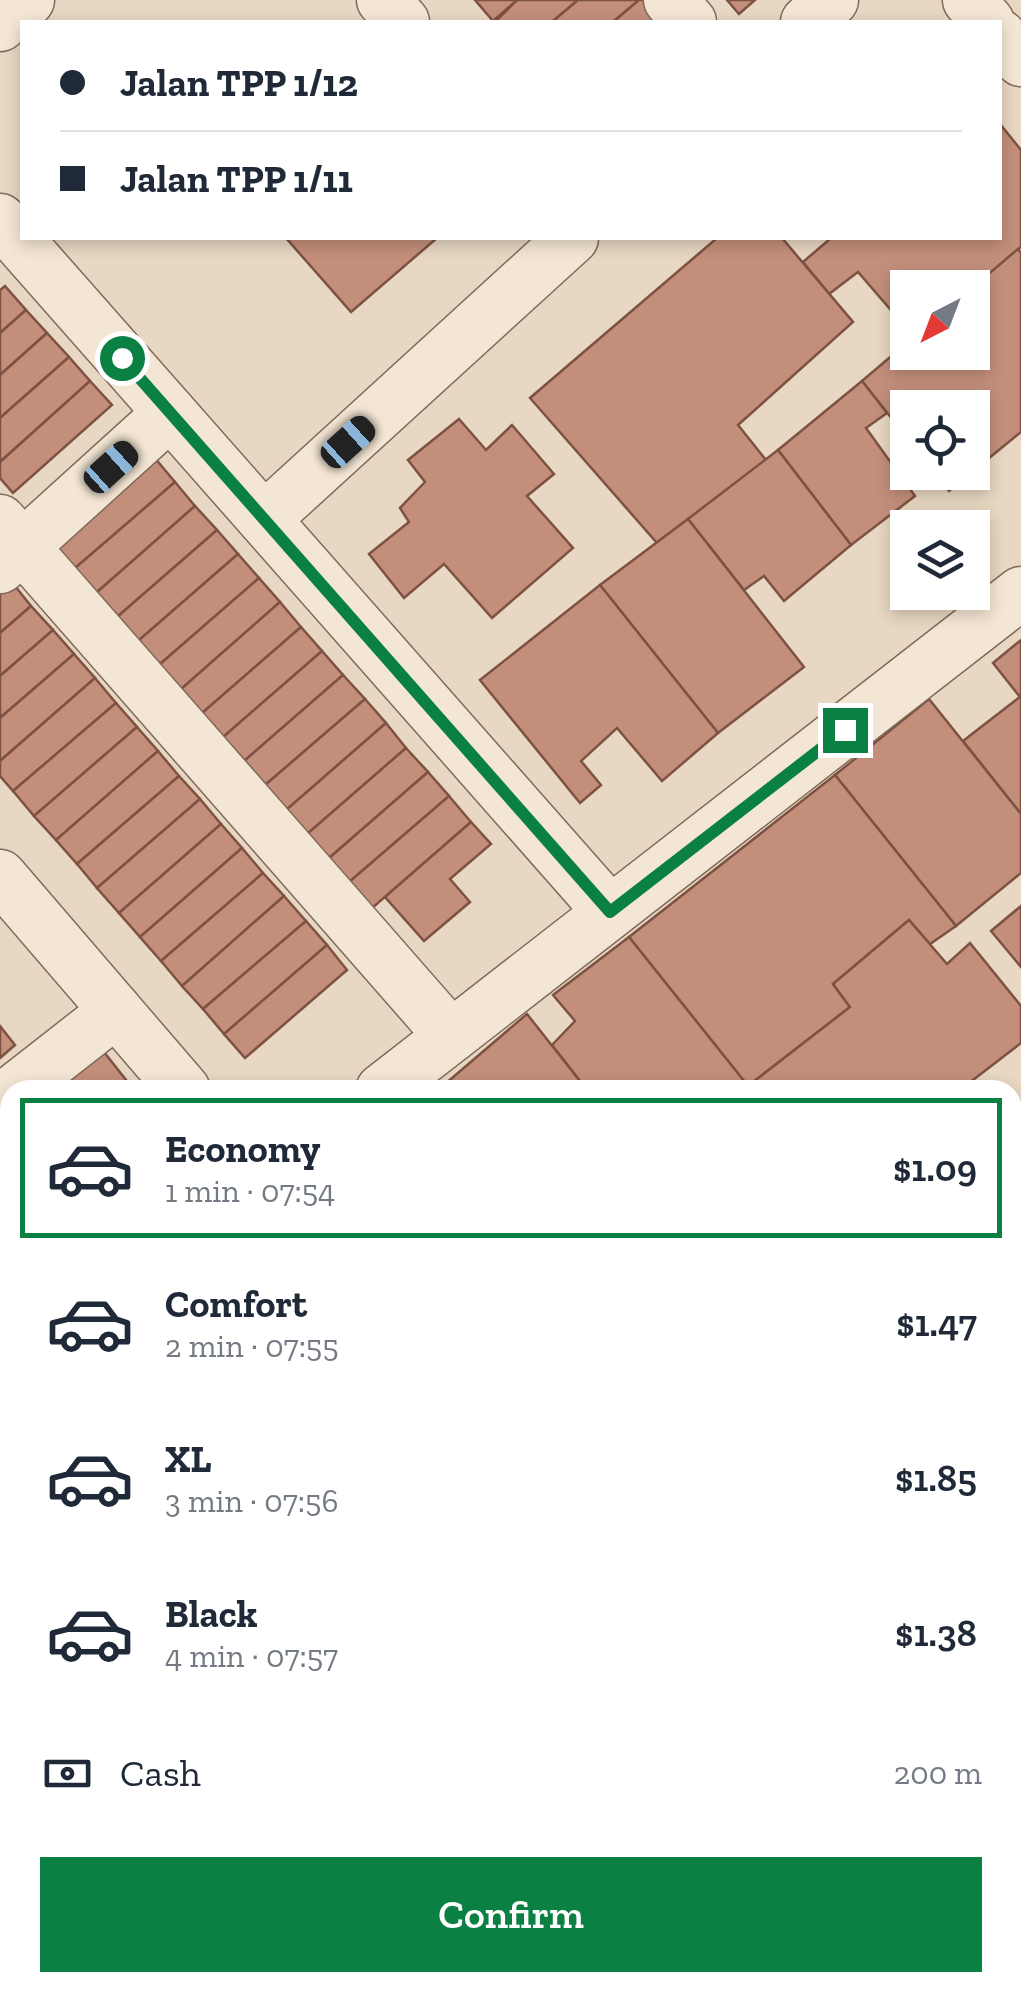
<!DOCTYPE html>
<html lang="en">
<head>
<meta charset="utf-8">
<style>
	:root { --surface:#fff; --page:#f6f6f7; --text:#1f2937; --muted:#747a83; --line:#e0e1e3; --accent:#0b8043 }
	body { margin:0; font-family:"Zilla Slab",serif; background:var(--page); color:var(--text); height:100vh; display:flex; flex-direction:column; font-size:38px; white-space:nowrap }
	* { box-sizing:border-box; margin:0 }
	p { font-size:32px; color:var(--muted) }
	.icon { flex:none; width:55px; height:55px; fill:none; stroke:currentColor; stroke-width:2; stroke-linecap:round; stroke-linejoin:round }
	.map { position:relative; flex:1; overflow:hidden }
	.panel { position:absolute; left:0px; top:1080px; width:1022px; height:912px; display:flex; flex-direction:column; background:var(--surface); border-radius:30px 30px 0 0; box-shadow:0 5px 15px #0003 }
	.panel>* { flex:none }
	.banner { position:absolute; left:20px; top:20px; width:982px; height:220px; border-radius:0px; box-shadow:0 5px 15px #0003; display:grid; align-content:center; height:220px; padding:0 40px; background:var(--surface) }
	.needle { width:65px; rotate:222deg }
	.controls { position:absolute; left:890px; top:270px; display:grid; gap:20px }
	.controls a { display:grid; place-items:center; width:100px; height:100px; border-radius:0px; background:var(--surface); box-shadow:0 5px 15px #0003; font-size:50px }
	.end { position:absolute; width:45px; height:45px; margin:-22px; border:12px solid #0b8043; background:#fff; box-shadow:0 0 0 5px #fff }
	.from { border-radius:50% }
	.car { position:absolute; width:30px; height:60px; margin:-30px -15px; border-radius:12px; box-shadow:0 0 8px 2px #0007; background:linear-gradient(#222 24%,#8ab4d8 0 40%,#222 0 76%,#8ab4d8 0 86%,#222 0) }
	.banner b { display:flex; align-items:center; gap:35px; height:95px; font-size:38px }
	.banner b+b { border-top:2px solid var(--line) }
	.banner i { width:25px; height:25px; background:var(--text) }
	ul { padding:18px 0 0; list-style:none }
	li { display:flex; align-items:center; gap:30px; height:140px; margin:0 20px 15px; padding:0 20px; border:5px solid transparent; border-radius:0px }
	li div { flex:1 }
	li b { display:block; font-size:38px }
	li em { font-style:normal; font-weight:600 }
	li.selected { border-color:var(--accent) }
	li>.icon { width:90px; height:90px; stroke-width:1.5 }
	.pay { display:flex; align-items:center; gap:25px; height:110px; padding:0 40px; font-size:38px }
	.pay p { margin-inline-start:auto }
	.action { display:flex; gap:20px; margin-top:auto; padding:20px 40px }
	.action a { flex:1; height:115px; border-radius:0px; background:var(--accent); color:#fff; font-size:40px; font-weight:600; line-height:115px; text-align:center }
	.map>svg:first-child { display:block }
	.building { fill:#c38f7b; stroke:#7d5243; stroke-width:2.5 }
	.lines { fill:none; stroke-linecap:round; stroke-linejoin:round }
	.minor-casing { stroke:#806a5b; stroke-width:55 }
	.minor { stroke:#f4e6d4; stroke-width:52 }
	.route { stroke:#0b8043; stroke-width:12 }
</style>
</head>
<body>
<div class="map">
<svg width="1021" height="1992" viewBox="0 0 1021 1992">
	<rect width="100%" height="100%" fill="#e8d7c2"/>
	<!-- building -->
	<g class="building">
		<polygon points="475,0 517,0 493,21"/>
		<polygon points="517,0 578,0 552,22 495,22"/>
		<polygon points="578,0 639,0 613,22 552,22"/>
		<polygon points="639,0 653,0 672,22 613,22"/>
		<polygon points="727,0 755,0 739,14"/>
		<polygon points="1000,124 1021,150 1021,247 972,288 908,288 908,330 858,272 829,294 803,262 831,238 1000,238"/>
		<polygon points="286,238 437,238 351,312"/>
		<polygon points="717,238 782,238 853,322 738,425 766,460 657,543 530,398"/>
		<polygon points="1018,249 1021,253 1021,432 972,472 972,408 908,408 908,439 862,381 908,342 908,352 972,352 972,288"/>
		<polygon points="5,286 26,310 0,333 0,290"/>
		<polygon points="26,310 47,333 0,375 0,333"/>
		<polygon points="47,333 69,357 0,418 0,375"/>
		<polygon points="69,357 90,381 0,462 0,418"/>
		<polygon points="90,381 112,405 13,493 0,478 0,462"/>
		<polygon points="862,381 887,413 866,428 915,496 851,545 778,450"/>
		<polygon points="459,419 486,450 512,425 554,474 527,496 573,548 492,618 444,564 404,598 369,554 409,522 400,508 425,482 408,460"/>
		<polygon points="778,450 851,545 784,601 764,576 744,590 688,519"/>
		<polygon points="154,457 175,482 74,569 53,544"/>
		<polygon points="935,472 971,472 949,491"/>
		<polygon points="175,482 195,506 96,593 74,569"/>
		<polygon points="195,506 217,530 117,617 96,593"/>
		<polygon points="688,519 804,667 718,733 600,585"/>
		<polygon points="217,530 238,554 138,641 117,617"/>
		<polygon points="238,554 259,578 159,665 138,641"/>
		<polygon points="259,578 280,602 180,690 159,665"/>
		<polygon points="11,581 31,606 0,633 0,590"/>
		<polygon points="600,585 718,733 662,781 617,728 581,761 601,785 580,803 480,680"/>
		<polygon points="280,602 301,627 201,714 180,690"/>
		<polygon points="31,606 53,630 0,676 0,633"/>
		<polygon points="301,627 322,651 222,738 201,714"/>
		<polygon points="53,630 74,654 0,718 0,676"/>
		<polygon points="1021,640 1021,696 1020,697 993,663"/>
		<polygon points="322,651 343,675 243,762 222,738"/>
		<polygon points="74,654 95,678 0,761 0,718"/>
		<polygon points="343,675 365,699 264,786 243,762"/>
		<polygon points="95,678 116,703 13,791 0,776 0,761"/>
		<polygon points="1021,696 1021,814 963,741"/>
		<polygon points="365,699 386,723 285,811 264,786"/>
		<polygon points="929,699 1021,814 1021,873 956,926 835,775"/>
		<polygon points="116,703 137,727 34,816 13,791"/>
		<polygon points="386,723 406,748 306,835 285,811"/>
		<polygon points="137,727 158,751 56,840 34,816"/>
		<polygon points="406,748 428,772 328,859 306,835"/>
		<polygon points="158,751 179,776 77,864 56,840"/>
		<polygon points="428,772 449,796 348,883 328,859"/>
		<polygon points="835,775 956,926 930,944 909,920 833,984 850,1007 748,1086 629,937"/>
		<polygon points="179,776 200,799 97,888 77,864"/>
		<polygon points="449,796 471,822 371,909 348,883"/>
		<polygon points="200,799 221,824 119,913 97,888"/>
		<polygon points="471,822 491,844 450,879 470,902 424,941 385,897"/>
		<polygon points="221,824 242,848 140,937 119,913"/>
		<polygon points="242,848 263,873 161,961 140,937"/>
		<polygon points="263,873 284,896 182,986 161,961"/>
		<polygon points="284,896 306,921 203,1009 182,986"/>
		<polygon points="1021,906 1021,967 991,931"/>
		<polygon points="909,920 947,964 970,943 1021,1006 1021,1043 960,1090 751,1090 748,1086 850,1007 833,984"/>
		<polygon points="306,921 327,945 224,1034 203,1009"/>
		<polygon points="629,937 748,1086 743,1090 587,1090 552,1045 575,1021 553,995"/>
		<polygon points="327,945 347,970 245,1058 224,1034"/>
		<polygon points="527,1014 587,1090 438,1090"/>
		<polygon points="0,1026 15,1045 0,1058"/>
		<polygon points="104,1052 134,1090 57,1090"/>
		<polygon points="2,1133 10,1143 10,1194 0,1182"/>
		<polygon points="0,1182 10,1194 10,1247 0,1234"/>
		<polygon points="0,1234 10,1247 10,1292 7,1295 0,1286"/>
		<polygon points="1021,1255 1021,1382 1012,1371 1012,1262"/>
		<polygon points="1012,1371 1021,1382 1019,1530 1012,1521"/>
		<polygon points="10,1438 10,1477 0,1485 0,1446"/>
		<polygon points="10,1505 10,1634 7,1636 0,1627 0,1513"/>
		<polygon points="1021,1528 1021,1576 1012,1565 1012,1535"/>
		<polygon points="1012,1565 1021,1576 1021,1667 1012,1673"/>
		<polygon points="9,1673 10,1674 10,1868 0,1855 0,1680"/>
		<polygon points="0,1855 10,1868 10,1918 0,1925"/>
		<polygon points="108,1982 120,1982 128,1992 96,1992"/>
		<polygon points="120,1982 268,1982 276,1992 128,1992"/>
		<polygon points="268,1982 412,1982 420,1992 276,1992"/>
	</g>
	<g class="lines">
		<defs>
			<g id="minor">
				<polyline points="383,0 403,22"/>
				<polyline points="670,0 690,22"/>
				<polyline points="969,0 988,22"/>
				<polyline points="807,22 832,0"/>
				<polyline points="0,25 28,0"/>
				<polyline points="1000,36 1021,60"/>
				<polyline points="0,220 610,912"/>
				<polyline points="264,519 572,238"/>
				<polyline points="0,521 451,1036"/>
				<polyline points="0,567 170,413"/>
				<polyline points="0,876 184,1090"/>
				<polyline points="15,1090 116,1011"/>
				<polyline points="382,1090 1021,593"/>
				<polyline points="1012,1204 1021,1198"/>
				<polyline points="0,1387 10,1379"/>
				<polyline points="1012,1844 1021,1837"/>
				<polyline points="18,1992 31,1982"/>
			</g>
		</defs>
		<!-- minor casing -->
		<use href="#minor" class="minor-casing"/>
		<!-- minor -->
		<use href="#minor" class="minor"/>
	</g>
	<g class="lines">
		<!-- route -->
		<polyline class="route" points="122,358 610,912 845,730"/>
	</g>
</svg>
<div class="controls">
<a><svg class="needle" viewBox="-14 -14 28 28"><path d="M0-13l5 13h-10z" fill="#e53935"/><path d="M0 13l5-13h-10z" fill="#747a83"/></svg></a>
<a><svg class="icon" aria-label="locate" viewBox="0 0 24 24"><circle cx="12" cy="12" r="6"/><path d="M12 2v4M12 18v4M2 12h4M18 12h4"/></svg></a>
<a><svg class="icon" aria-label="layers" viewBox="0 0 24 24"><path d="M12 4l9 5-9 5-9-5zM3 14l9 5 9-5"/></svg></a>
</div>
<i class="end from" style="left:122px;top:358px"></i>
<i class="end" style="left:845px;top:730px"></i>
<i class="car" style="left:348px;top:442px;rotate:48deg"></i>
<i class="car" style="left:111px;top:467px;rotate:48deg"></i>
<div class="banner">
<b><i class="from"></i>Jalan TPP 1/12</b>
<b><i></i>Jalan TPP 1/11</b>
</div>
<section class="panel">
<ul>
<li class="selected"><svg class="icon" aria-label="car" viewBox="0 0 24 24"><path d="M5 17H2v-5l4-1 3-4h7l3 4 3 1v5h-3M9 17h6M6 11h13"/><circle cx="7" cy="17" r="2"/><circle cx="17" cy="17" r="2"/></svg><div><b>Economy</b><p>1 min · 07:54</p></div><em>$1.09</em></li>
<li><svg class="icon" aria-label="car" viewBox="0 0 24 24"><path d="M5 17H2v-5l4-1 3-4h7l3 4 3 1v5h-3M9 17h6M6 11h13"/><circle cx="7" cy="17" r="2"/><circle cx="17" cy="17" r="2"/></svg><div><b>Comfort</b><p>2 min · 07:55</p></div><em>$1.47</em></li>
<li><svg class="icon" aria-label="car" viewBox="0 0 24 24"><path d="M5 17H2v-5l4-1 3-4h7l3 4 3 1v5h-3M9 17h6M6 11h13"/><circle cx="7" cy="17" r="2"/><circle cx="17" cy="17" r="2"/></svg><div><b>XL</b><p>3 min · 07:56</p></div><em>$1.85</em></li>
<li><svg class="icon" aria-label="car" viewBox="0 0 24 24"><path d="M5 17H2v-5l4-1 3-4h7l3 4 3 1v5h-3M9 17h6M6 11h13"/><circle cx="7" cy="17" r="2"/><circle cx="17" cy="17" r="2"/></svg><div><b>Black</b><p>4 min · 07:57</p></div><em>$1.38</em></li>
</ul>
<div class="pay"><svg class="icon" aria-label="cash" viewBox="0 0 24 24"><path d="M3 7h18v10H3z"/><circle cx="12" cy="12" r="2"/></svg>Cash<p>200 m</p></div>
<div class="action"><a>Confirm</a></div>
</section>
</div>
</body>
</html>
